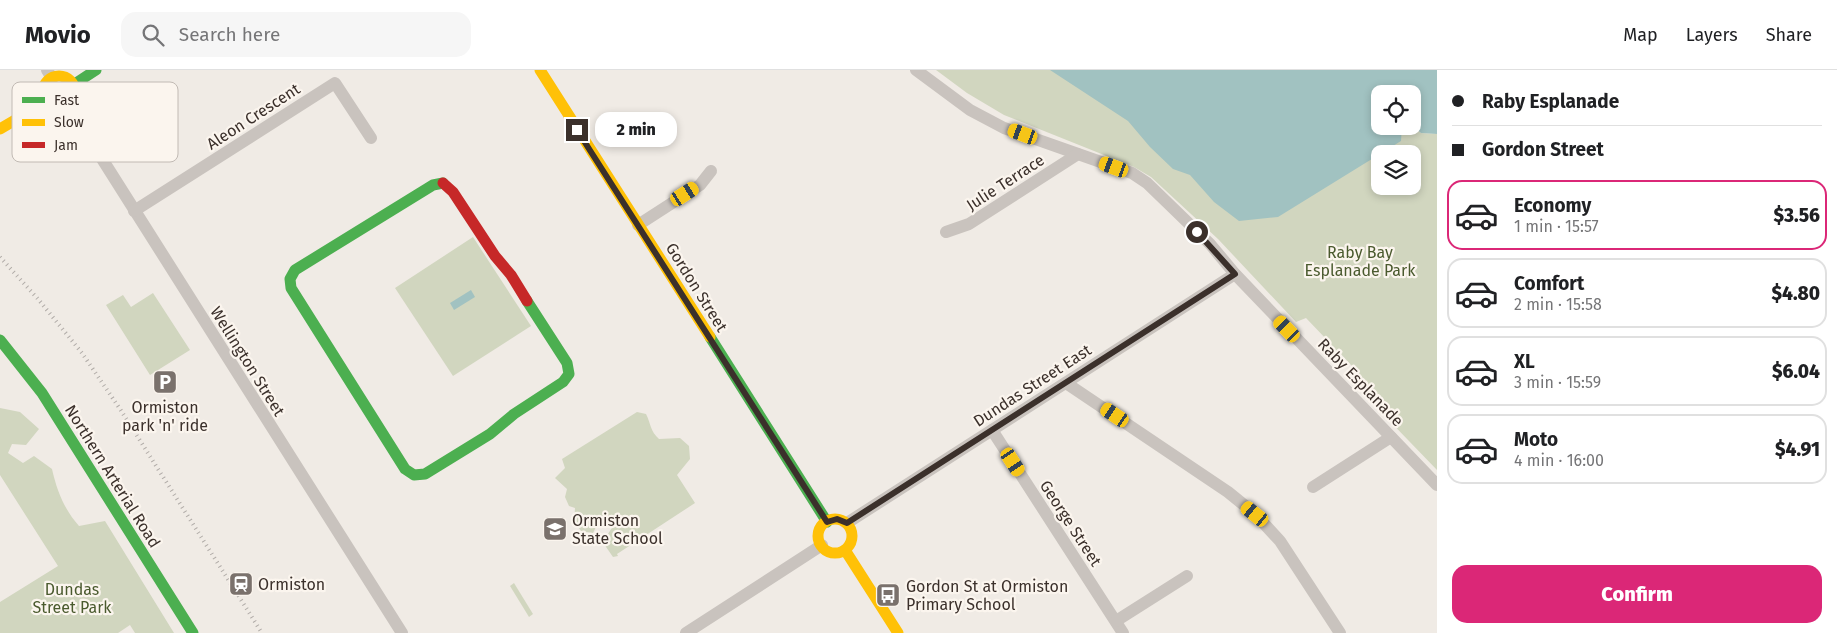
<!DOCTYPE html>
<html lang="en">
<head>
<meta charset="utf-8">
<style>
	:root { --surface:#fff; --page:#f6f6f6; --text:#202124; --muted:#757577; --line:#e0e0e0; --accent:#db2777 }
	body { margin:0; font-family:"Fira Sans",sans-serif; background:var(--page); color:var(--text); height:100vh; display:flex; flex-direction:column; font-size:19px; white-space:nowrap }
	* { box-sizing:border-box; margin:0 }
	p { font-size:16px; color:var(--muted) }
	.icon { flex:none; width:28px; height:28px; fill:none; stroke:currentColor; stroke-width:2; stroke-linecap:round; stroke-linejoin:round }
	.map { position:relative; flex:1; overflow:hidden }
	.details { display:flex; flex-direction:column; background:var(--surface); width:400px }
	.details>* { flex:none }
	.guide { display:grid; align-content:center; height:110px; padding:0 15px; background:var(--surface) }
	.buttons { position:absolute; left:1371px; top:15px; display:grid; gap:10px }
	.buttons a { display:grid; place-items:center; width:50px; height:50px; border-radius:10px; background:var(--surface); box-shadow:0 2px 8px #0003; font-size:25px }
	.end { position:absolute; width:22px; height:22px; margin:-11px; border:6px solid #3b302b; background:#fff; box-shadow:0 0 0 2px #fff }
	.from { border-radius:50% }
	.bubble { position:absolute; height:35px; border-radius:15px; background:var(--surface); box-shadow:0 2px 8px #0003; font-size:16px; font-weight:800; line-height:35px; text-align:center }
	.car { position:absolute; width:15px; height:30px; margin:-15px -8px; border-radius:6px; box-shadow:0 0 4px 1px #0007; background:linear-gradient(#f5c518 24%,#345 0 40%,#f5c518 0 76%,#345 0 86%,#f5c518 0) }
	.guide b { display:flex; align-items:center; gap:18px; height:48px; font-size:19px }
	.guide b+b { border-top:1px solid var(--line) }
	.guide i { width:12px; height:12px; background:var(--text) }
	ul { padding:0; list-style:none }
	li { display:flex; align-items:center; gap:15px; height:70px; margin:0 10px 8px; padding:0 5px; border:2px solid var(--line); border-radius:15px }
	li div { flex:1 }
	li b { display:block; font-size:19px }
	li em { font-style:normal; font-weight:800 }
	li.active { border-color:var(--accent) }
	li>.icon { width:45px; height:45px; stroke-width:1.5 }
	.action { display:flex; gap:10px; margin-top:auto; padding:10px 15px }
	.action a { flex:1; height:58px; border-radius:15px; background:var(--accent); color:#fff; font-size:20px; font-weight:800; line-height:58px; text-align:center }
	header { display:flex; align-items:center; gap:30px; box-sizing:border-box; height:70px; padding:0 25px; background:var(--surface); border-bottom:1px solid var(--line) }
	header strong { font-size:24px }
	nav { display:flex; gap:28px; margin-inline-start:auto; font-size:18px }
	.search { width:350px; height:45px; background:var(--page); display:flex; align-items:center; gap:12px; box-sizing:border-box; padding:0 18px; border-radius:15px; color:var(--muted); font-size:19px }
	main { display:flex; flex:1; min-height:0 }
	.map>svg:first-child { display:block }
	.green { fill:#d1d6bf; fill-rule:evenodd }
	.water { fill:#a1c2c1 }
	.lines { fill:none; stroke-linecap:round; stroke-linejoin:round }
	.street { stroke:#c9c3be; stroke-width:12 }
	.fast { stroke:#4caf50; stroke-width:11 }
	.slow { stroke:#ffc107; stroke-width:11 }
	.jam { stroke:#c62828; stroke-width:11 }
	.rail { stroke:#b1aca8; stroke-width:4; stroke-dasharray:1 4; stroke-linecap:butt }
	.route { stroke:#3b302b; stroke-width:6 }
	.labels { text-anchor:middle; stroke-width:4.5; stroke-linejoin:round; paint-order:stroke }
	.street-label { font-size:16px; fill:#3b302b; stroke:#fbf5ee }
	.park-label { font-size:16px; fill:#4a5a2e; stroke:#fbf5ee }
	.poi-label { font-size:16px; fill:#3b302b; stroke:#fbf5ee; text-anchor:start }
	.key { fill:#fbf5ee; stroke:#c1bab4; stroke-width:1 }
	.key-label { font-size:14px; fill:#3b302b }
</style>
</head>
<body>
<header>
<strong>Movio</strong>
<div class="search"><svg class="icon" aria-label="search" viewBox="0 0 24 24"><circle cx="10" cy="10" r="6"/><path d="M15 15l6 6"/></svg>Search here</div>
<nav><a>Map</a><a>Layers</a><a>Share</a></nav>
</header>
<main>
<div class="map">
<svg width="1437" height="563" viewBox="0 0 1437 563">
	<rect width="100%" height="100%" fill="#f0ebe5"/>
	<!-- green -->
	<g class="green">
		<path d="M936,0H1292L1380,56H1412V24H1401L1408,19L1416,17L1419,23L1415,58L1421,63L1437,64V400L1351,311L1362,307L1340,283L1329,287L1318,276L1328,271L1306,248L1296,252L1218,169L1151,107L1134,97L1004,45L967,23ZM1380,84H1412V116H1380Z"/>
		<polygon points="473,167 531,256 453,306 395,218"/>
		<polygon points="153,223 190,280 150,305 106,235 123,225 131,237"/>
		<path d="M0,338L20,342L39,359L26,375L12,374L8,383L23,393L34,386L52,399C57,421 64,439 79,456L105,451L174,563H135L130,555L118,563H0V532L58,496L0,405Z"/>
		<path d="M637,342L646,344C651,354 650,361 659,369L680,368L689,376L690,389L677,405L695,433L617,484L618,486L613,487L604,474L606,467L615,453L606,446L599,451L593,463L581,461L574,451L575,438L569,436L565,427L567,419L555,408L565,398L562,389Z"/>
		<polygon points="514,513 533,544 529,547 510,516"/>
	</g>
	<!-- water -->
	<g class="water">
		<polygon points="1050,0 1437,0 1437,64 1421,63 1415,58 1419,23 1416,17 1408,19 1405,24 1380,24 1380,56 1402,56 1401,71 1278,147 1239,151 1214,132 1190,105 1173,99 1150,77 1128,51"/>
		<polygon points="471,220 475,227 454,240 450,233"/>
	</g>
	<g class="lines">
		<!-- street -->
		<g class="street">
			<polyline points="47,0 52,8"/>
			<polyline points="916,0 970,40 1004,58 1132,103 1147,113 1210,174 1235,204 1437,415"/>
			<polyline points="68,35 402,563"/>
			<polyline points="134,141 335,13 371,68"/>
			<polyline points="638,155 700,115 711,101"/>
			<polyline points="946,162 969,154 1078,84"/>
			<polyline points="1066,313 1228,422 1255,444 1280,471 1340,563"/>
			<polyline points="992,360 1123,563"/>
			<polyline points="1313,417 1391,367"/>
			<polyline points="847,453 1235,204"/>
			<polyline points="1116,551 1187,506"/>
			<polyline points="686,563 822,475"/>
		</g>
		<!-- fast -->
		<g class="fast">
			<polyline points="73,15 96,0"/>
			<polyline points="443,113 433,115 295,200 290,209 291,218 405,399 414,405 425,404 490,364 514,344 563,312 569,304 567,293 527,231"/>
			<polyline points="710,267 827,452"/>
			<polyline points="0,270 42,323 193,563"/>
		</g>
		<!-- slow -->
		<g class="slow">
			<polyline points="540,0 710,267"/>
			<circle cx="59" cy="22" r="16"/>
			<polyline points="0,59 46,32"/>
			<circle cx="835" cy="466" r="17"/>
			<polyline points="845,480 898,563"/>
		</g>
		<!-- jam -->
		<polyline class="jam" points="443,113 453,122 495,186 511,205 527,231"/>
		<!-- rail -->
		<polyline class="rail" points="0,187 38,229 82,283 120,339 262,563"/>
	</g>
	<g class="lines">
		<!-- route -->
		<polyline class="route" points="577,60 827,452 837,449 847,453 1235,204 1197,162"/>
	</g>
	<!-- icons -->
	<defs>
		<symbol id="parking-square" viewBox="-11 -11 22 22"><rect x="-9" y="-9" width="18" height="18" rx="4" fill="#7a716c" stroke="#fbf5ee"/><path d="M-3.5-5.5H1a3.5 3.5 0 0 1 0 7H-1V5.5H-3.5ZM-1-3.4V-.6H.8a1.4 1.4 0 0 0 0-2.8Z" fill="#fff"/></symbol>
		<symbol id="school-square" viewBox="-11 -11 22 22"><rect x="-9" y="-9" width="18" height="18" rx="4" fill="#7a716c" stroke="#fbf5ee"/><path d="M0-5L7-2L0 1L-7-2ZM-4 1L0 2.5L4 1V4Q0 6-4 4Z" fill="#fff"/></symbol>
		<symbol id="station-square" viewBox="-11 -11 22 22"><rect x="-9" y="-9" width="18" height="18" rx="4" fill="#7a716c" stroke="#fbf5ee"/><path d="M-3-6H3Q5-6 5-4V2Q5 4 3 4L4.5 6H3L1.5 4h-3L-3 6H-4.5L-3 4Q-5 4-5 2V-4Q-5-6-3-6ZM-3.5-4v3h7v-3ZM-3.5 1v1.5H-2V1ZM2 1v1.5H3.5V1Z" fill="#fff"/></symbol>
		<symbol id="bus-square" viewBox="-11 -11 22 22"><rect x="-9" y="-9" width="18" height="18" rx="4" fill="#7a716c" stroke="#fbf5ee"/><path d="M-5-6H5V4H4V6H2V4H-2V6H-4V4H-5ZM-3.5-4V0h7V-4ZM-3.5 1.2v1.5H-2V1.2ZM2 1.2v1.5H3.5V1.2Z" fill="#fff"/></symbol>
	</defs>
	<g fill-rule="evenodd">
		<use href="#parking-square" x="151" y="298" width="28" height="28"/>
		<use href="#school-square" x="541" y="445" width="28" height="28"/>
		<use href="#station-square" x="227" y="500" width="28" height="28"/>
		<use href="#bus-square" x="874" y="511" width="28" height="28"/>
	</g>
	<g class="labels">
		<!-- street labels -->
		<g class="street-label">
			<text transform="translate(253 46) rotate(-33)" y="6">Aleon Crescent</text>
			<text transform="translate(1005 112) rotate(-33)" y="6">Julie Terrace</text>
			<text transform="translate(697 217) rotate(58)" y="6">Gordon Street</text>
			<text transform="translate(248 291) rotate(58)" y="6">Wellington Street</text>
			<text transform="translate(1361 312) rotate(46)" y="6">Raby Esplanade</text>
			<text transform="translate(1032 315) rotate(-33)" y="6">Dundas Street East</text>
			<text transform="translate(113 406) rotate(58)" y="6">Northern Arterial Road</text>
			<text transform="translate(1071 453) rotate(57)" y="6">George Street</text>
		</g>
		<!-- park labels -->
		<g class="park-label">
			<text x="1360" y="188">Raby Bay<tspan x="1360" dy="18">Esplanade Park</tspan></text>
			<text x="72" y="525">Dundas<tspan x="72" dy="18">Street Park</tspan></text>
		</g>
		<!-- poi labels -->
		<g class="poi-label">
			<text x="165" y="343" text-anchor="middle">Ormiston<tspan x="165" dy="18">park 'n' ride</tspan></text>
			<text x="572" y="456">Ormiston<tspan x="572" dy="18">State School</tspan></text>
			<text x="258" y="520">Ormiston</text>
			<text x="906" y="522">Gordon St at Ormiston<tspan x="906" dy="18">Primary School</tspan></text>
		</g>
	</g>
	<!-- legend -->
	<rect x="12" y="12" width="166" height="80" rx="8" class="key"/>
	<rect x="22" y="27" width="23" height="6" fill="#4caf50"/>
	<rect x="22" y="49" width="23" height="7" fill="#ffc107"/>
	<rect x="22" y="72" width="23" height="6" fill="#c62828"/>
	<g class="key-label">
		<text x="54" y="35">Fast</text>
		<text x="54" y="57">Slow</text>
		<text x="54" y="80">Jam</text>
	</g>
</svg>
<div class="buttons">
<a><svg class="icon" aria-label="locate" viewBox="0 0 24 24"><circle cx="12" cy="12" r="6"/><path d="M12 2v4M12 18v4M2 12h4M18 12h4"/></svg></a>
<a><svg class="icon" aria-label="layers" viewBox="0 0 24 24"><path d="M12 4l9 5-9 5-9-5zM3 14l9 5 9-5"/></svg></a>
</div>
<i class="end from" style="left:1197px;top:162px"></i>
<i class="end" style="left:577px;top:60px"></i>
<div class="bubble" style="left:595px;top:42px;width:82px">2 min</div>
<i class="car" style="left:1023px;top:64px;rotate:290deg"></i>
<i class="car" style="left:1114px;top:97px;rotate:290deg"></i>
<i class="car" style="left:685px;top:124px;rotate:57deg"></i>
<i class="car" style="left:1287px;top:259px;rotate:316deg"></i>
<i class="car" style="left:1115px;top:345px;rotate:304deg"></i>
<i class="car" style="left:1013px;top:392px;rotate:147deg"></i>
<i class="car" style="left:1255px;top:444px;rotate:309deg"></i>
</div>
<section class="details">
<div class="guide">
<b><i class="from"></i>Raby Esplanade</b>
<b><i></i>Gordon Street</b>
</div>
<ul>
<li class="active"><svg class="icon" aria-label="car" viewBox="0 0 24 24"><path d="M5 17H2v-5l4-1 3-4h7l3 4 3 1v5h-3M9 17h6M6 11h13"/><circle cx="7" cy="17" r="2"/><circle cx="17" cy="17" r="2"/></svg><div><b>Economy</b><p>1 min · 15:57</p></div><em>$3.56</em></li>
<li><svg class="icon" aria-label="car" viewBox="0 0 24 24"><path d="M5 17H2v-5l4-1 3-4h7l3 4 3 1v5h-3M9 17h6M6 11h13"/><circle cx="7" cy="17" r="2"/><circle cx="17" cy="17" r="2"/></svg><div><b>Comfort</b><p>2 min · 15:58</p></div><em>$4.80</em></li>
<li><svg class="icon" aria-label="car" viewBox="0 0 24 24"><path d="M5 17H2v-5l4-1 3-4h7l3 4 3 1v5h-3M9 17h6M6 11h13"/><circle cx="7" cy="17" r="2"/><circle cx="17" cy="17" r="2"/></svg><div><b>XL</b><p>3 min · 15:59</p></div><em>$6.04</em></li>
<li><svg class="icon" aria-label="car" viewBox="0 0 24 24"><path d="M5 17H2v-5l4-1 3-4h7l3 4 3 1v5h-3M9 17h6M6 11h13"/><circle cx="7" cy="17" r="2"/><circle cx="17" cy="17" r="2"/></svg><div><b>Moto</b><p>4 min · 16:00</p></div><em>$4.91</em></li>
</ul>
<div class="action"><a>Confirm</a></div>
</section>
</main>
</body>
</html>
